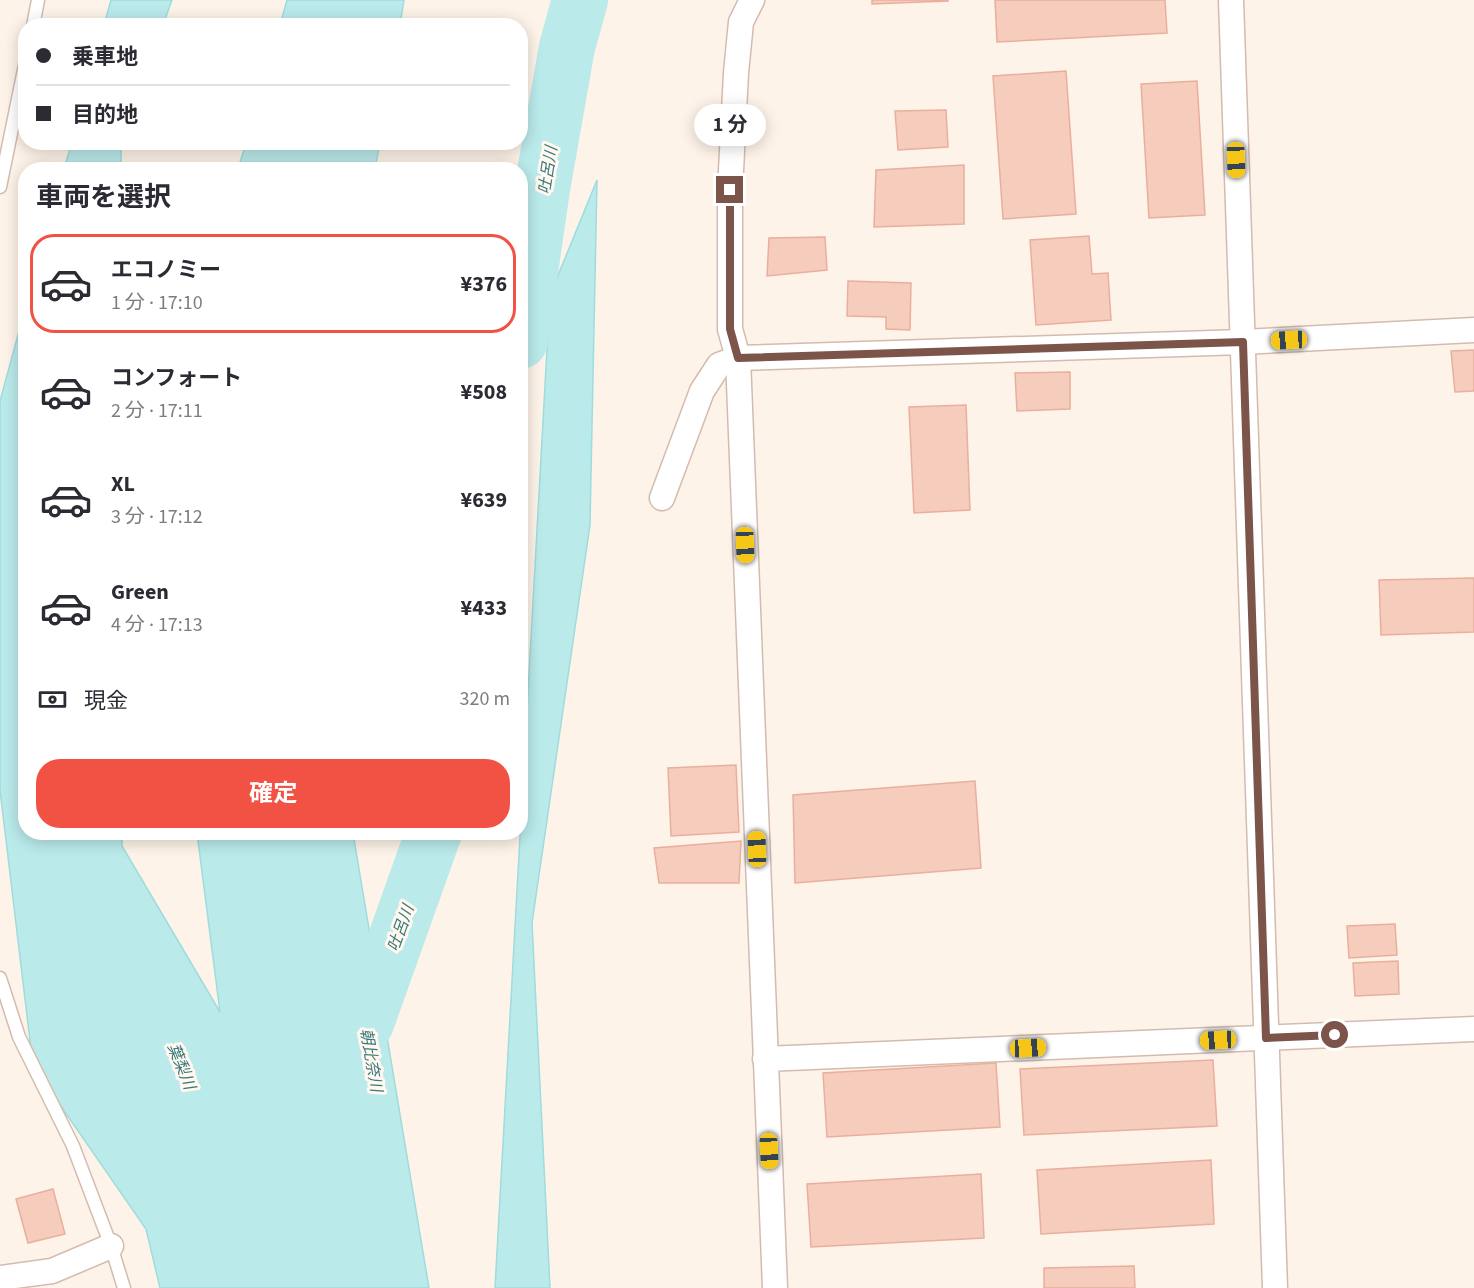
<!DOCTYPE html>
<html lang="ja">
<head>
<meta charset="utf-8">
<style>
	:root { --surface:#fff; --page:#f2f2f3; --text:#2b2b33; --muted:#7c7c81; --line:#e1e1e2; --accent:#f15244 }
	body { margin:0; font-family:"Source Sans 3","Noto Sans JP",sans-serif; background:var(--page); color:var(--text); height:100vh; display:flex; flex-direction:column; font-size:22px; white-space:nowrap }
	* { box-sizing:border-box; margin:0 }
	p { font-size:20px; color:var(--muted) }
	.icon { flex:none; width:33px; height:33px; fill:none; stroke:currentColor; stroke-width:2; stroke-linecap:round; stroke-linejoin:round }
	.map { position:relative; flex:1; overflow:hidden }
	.sheet { position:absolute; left:18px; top:162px; width:510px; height:678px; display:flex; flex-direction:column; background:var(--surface); border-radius:24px; box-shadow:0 3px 15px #0003 }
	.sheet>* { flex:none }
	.top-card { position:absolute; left:18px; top:18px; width:510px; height:132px; border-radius:24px; box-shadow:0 3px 15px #0003; display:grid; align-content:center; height:132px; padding:0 18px; background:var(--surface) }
	.end { position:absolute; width:27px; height:27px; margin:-14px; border:8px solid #7c5449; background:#fff; box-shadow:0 0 0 3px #fff }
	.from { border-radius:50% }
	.bubble { position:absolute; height:42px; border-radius:21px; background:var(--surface); box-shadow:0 3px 15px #0003; font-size:20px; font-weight:700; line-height:42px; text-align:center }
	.car { position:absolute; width:18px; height:36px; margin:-18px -9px; border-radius:8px; box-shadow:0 0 4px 2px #0007; background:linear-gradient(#f5c518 24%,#345 0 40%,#f5c518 0 76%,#345 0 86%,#f5c518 0) }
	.top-card b { display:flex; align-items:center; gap:21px; height:57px; font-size:22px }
	.top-card b+b { border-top:2px solid var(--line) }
	.top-card i { width:15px; height:15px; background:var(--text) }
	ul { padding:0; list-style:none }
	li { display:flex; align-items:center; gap:18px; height:99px; margin:0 12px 9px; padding:0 6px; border:3px solid transparent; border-radius:24px }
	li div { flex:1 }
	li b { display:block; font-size:22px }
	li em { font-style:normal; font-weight:700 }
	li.active { border-color:var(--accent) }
	li>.icon { width:54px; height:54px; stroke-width:1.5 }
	h2 { padding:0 18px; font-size:27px; line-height:72px }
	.pay { display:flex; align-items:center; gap:15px; height:66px; padding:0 18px; font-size:22px }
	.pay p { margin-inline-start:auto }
	.primary-button { display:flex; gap:12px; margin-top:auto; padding:12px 18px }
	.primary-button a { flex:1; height:69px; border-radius:24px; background:var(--accent); color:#fff; font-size:24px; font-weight:700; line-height:69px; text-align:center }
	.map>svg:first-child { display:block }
	.water { fill:#baeaea; stroke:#9fdcdd; stroke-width:1.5 }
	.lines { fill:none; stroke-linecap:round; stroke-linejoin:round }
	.river { stroke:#baeaea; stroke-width:56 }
	.building { fill:#f6ccbd; stroke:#eaaf9c; stroke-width:1.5 }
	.lane-casing { stroke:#d4bbaf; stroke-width:15 }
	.street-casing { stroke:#d4bbaf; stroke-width:27 }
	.lane { stroke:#fff; stroke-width:12 }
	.street { stroke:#fff; stroke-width:24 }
	.route { stroke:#7c5449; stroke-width:8 }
	.labels { text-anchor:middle; stroke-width:6; stroke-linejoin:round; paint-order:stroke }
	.water-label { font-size:16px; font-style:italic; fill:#38797a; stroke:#fff7f0 }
</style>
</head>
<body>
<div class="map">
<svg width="1474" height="1288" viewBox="0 0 1474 1288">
	<rect width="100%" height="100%" fill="#fef3e8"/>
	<!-- water -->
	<g class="water">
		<polygon points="111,0 172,0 163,25 104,25"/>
		<polygon points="287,0 404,0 400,25 280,25"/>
		<polygon points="72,142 123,143 121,149 121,169 64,169"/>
		<polygon points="246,143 246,142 380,143 375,169 238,169"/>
		<polygon points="597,180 590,525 532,923 550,1288 495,1288 550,295"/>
		<polygon points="25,309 26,832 122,833 122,846 220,1012 197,833 353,833 429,1288 160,1288 146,1229 33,1066 0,790 0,401"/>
	</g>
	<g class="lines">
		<!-- river -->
		<g class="river">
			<polyline points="520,341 542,189 567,47 580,0"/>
			<polyline points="366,1023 434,832"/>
		</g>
	</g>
	<!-- building -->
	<g class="building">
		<polygon points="872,0 948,0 948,1 872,4"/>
		<polygon points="995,0 1165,0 1167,33 997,42"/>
		<polygon points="1066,71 1076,214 1003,219 993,76"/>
		<polygon points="1197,81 1205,215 1149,218 1141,84"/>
		<polygon points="946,110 948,147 898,150 895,111"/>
		<polygon points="964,165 964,224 874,227 876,170"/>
		<polygon points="1089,236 1092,274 1108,273 1111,320 1036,325 1030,240"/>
		<polygon points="825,237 827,270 767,276 769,238"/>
		<polygon points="848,281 911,283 910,330 886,329 886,317 847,316"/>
		<polygon points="1474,350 1474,391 1455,392 1451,351"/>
		<polygon points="1070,372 1070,409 1017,411 1015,373"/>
		<polygon points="966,405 970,510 914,513 909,407"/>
		<polygon points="1474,578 1474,632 1381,635 1379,580"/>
		<polygon points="736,765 739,832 671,836 668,768"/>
		<polygon points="975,781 981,868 795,883 793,795"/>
		<polygon points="741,841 739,883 659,883 654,848"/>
		<polygon points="1395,924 1397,955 1349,958 1347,926"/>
		<polygon points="1398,961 1399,994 1355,996 1353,963"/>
		<polygon points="1213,1060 1217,1126 1024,1135 1020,1069"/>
		<polygon points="996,1063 1000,1127 827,1137 823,1073"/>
		<polygon points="1211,1160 1214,1224 1041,1234 1037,1170"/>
		<polygon points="981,1174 984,1238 811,1247 807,1184"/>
		<polygon points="53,1189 65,1234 28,1243 16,1199"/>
		<polygon points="1134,1266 1135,1288 1044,1288 1044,1268"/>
	</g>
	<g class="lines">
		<defs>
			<g id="lane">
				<polyline points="33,26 38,0"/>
				<polyline points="0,187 26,60"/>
				<polyline points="0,978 19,1037 73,1146 111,1246 124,1288"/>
			</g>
			<g id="street">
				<polyline points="752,0 741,22 736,73 730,190 730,329 738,358 775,1288"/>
				<polyline points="1231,0 1275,1288"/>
				<polyline points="662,498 702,391 719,365 738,358 1243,342 1474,330"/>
				<polyline points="765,1059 1474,1029"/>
				<polyline points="0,1278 52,1271 111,1246"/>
			</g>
		</defs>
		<!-- lane casing -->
		<use href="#lane" class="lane-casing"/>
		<!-- street casing -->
		<use href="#street" class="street-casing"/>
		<!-- lane -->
		<use href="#lane" class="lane"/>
		<!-- street -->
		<use href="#street" class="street"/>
	</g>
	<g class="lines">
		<!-- route -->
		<polyline class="route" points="730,190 730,329 738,358 1243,342 1266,1038 1335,1035"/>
	</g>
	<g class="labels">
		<!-- water labels -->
		<g class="water-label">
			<text transform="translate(547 170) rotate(-81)" y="6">吐呂川</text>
			<text transform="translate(400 928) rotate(-70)" y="6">吐呂川</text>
			<text transform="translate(372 1060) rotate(80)" y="6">朝比奈川</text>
			<text transform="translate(182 1066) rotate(68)" y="6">葉梨川</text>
		</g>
	</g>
</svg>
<i class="end from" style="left:1335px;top:1035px"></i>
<i class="end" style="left:730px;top:190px"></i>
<div class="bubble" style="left:694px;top:104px;width:72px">1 分</div>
<i class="car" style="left:1236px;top:160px;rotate:178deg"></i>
<i class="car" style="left:1289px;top:340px;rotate:267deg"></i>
<i class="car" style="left:745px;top:545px;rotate:178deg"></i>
<i class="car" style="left:757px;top:849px;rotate:358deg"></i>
<i class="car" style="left:1218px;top:1040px;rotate:267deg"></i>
<i class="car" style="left:1028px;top:1048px;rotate:87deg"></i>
<i class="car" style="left:769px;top:1151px;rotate:177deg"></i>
<div class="top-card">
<b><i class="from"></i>乗車地</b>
<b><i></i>目的地</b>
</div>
<section class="sheet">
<h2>車両を選択</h2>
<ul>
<li class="active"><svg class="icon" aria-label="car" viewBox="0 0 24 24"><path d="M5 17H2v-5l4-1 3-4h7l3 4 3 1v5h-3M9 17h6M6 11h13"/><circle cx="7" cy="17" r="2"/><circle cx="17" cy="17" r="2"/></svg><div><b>エコノミー</b><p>1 分 · 17:10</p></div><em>¥376</em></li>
<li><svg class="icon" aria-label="car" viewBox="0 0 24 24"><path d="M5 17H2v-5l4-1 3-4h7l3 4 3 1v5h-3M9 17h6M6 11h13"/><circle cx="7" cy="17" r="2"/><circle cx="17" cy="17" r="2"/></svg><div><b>コンフォート</b><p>2 分 · 17:11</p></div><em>¥508</em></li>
<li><svg class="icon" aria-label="car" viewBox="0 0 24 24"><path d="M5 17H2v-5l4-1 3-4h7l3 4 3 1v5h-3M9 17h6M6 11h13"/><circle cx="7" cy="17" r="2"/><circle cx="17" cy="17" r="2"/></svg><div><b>XL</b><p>3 分 · 17:12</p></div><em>¥639</em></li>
<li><svg class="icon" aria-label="car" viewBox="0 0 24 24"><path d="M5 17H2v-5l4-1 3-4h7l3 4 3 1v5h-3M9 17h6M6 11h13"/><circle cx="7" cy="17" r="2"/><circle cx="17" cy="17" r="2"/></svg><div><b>Green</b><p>4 分 · 17:13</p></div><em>¥433</em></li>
</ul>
<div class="pay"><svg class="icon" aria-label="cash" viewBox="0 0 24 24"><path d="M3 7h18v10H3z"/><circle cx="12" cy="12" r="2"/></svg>現金<p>320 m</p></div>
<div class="primary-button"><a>確定</a></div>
</section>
</div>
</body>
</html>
